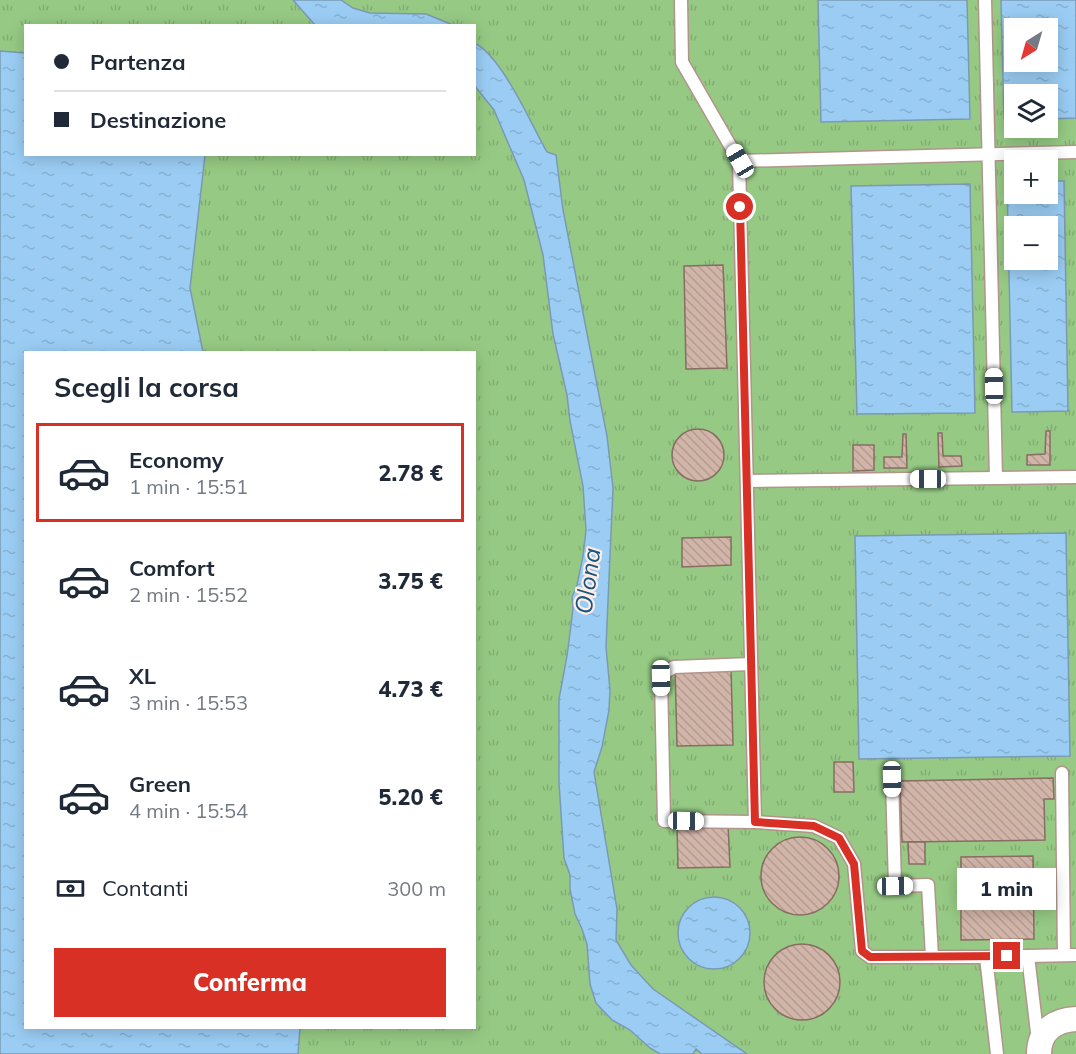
<!DOCTYPE html>
<html lang="it">
<head>
<meta charset="utf-8">
<style>
	:root { --surface:#fff; --page:#f2f2f3; --text:#1f2937; --muted:#747a83; --line:#e0e1e3; --accent:#d93025 }
	body { margin:0; font-family:Mulish,sans-serif; background:var(--page); color:var(--text); height:100vh; display:flex; flex-direction:column; font-size:22px; white-space:nowrap }
	* { box-sizing:border-box; margin:0 }
	p { font-size:20px; color:var(--muted) }
	.icon { flex:none; width:33px; height:33px; fill:none; stroke:currentColor; stroke-width:2; stroke-linecap:round; stroke-linejoin:round }
	.map { position:relative; flex:1; overflow:hidden }
	.panel { position:absolute; left:24px; top:351px; width:452px; height:678px; display:flex; flex-direction:column; background:var(--surface); border-radius:0px; box-shadow:0 3px 15px #0003 }
	.panel>* { flex:none }
	.top-card { position:absolute; left:24px; top:24px; width:452px; height:132px; border-radius:0px; box-shadow:0 3px 15px #0003; display:grid; align-content:center; height:132px; padding:0 30px; background:var(--surface) }
	.needle { width:39px; rotate:217deg }
	.fabs { position:absolute; left:1004px; top:18px; display:grid; gap:12px }
	.fabs a { display:grid; place-items:center; width:54px; height:54px; border-radius:0px; background:var(--surface); box-shadow:0 3px 15px #0003; font-size:30px }
	.end { position:absolute; width:27px; height:27px; margin:-14px; border:8px solid #d93025; background:#fff; box-shadow:0 0 0 3px #fff }
	.from { border-radius:50% }
	.bubble { position:absolute; height:42px; border-radius:0px; background:var(--surface); box-shadow:0 3px 15px #0003; font-size:20px; font-weight:800; line-height:42px; text-align:center }
	.car { position:absolute; width:18px; height:36px; margin:-18px -9px; border-radius:8px; box-shadow:0 0 4px 2px #0007; background:linear-gradient(#fff 24%,#345 0 40%,#fff 0 76%,#345 0 86%,#fff 0) }
	.top-card b { display:flex; align-items:center; gap:21px; height:57px; font-size:22px }
	.top-card b+b { border-top:2px solid var(--line) }
	.top-card i { width:15px; height:15px; background:var(--text) }
	ul { padding:0; list-style:none }
	li { display:flex; align-items:center; gap:18px; height:99px; margin:0 12px 9px; padding:0 18px; border:3px solid transparent; border-radius:0px }
	li div { flex:1 }
	li b { display:block; font-size:22px }
	li em { font-style:normal; font-weight:800 }
	li.current { border-color:var(--accent) }
	li>.icon { width:54px; height:54px; stroke-width:1.5 }
	h2 { padding:0 30px; font-size:27px; line-height:72px }
	.pay { display:flex; align-items:center; gap:15px; height:66px; padding:0 30px; font-size:22px }
	.pay p { margin-inline-start:auto }
	.cta { display:flex; gap:12px; margin-top:auto; padding:12px 30px }
	.cta a { flex:1; height:69px; border-radius:0px; background:var(--accent); color:#fff; font-size:24px; font-weight:800; line-height:69px; text-align:center }
	.map>svg:first-child { display:block }
	.park { fill:url(#park-tufts); fill-rule:evenodd }
	.water { fill:url(#water-ripples); stroke:#7a9ab4; stroke-width:1.5; fill-rule:evenodd }
	.building { fill:url(#building-back-hatch); stroke:#876d62; stroke-width:1.5 }
	.lines { fill:none; stroke-linecap:round; stroke-linejoin:round }
	.lane-casing { stroke:#b1948a; stroke-width:15 }
	.street-casing { stroke:#b1948a; stroke-width:27 }
	.lane { stroke:#fff; stroke-width:12 }
	.street { stroke:#fff; stroke-width:24 }
	.route { stroke:#d93025; stroke-width:8 }
	.labels { text-anchor:middle; stroke-width:4.5; stroke-linejoin:round; paint-order:stroke }
	.water-label { font-size:24px; font-style:italic; fill:#155780; stroke:#feece5 }
</style>
</head>
<body>
<div class="map">
<svg width="1076" height="1054" viewBox="0 0 1076 1054">
	<defs>
		<pattern id="park-tufts" width="24" height="20" patternUnits="userSpaceOnUse" patternTransform="scale(1.5)"><rect width="24" height="20" fill="#96ca84"/><path d="M3 7l-1-3M5 7V3M7 7l1-3M15 17l-1-3M17 17v-4M19 17l1-3" fill="none" stroke="#82ad72"/></pattern>
		<pattern id="water-ripples" width="26" height="14" patternUnits="userSpaceOnUse" patternTransform="scale(1.5)"><rect width="26" height="14" fill="#9bcdf4"/><path d="M2 4q2-2 4 0t4 0M15 11q2-2 4 0t4 0" fill="none" stroke="#86b0d1"/></pattern>
		<pattern id="building-back-hatch" width="6" height="6" patternUnits="userSpaceOnUse" patternTransform="scale(1.5)"><rect width="6" height="6" fill="#d2b5a9"/><path d="M-1 5l2 2M0 0l6 6M5-1l2 2" fill="none" stroke="#b59b91"/></pattern>
	</defs>
	<rect width="100%" height="100%" fill="#fadbd0"/>
	<!-- park -->
	<path class="park" d="M0,0H1076V1054H0ZM26,26H474V154H26ZM1014,28H1047V62H1014ZM1014,94H1047V128H1014ZM1014,160H1047V194H1014ZM1014,226H1047V260H1014ZM26,352H474V1028H26Z"/>
	<!-- water -->
	<g class="water">
		<polygon points="293,0 341,0 353,8 370,13 426,14 453,25 315,25"/>
		<polygon points="818,0 967,0 970,119 821,122"/>
		<path d="M1001,0H1076V118L1047,119V94H1014V119H1004ZM1014,28H1047V62H1014Z"/>
		<path d="M474,43C501,54 532,126 547,152L556,155L563,210L607,436L613,488L606,647L610,690L609,710L602,747L594,772L617,909L616,940L631,965L653,989L747,1054H702L696,1049L693,1054H660L650,1048L630,1030L612,1020L596,1003L590,984L587,944L582,929L575,914L570,889V875L564,858L559,783V699L567,656L573,609L572,597L577,585L583,556L586,530L583,486L570,421L567,395L553,334L543,255L524,180L494,110L474,85Z"/>
		<polygon points="0,51 25,53 26,154 205,155 190,288 203,352 26,352 26,1028 300,1028 298,1054 0,1054"/>
		<path d="M1047,181H1064L1068,411L1012,412L1007,182H1014V194H1047ZM1014,226H1047V260H1014Z"/>
		<polygon points="970,184 975,413 857,414 851,186"/>
		<polygon points="1066,533 1070,756 859,759 855,536"/>
		<circle cx="714" cy="933" r="36"/>
	</g>
	<!-- building -->
	<g class="building">
		<polygon points="723,265 727,368 686,369 684,266"/>
		<circle cx="698" cy="455" r="26"/>
		<polygon points="1046,431 1050,431 1050,465 1027,465 1027,455 1045,454"/>
		<polygon points="938,433 942,433 943,456 961,456 962,466 939,467"/>
		<polygon points="903,434 906,434 907,468 884,468 884,457 902,457"/>
		<polygon points="853,445 874,445 874,470 853,471"/>
		<polygon points="731,537 731,565 682,567 682,538"/>
		<polygon points="731,667 733,745 677,746 675,668"/>
		<polygon points="834,762 853,762 854,792 834,792"/>
		<polygon points="1053,778 1054,799 1044,799 1045,840 902,842 900,781"/>
		<polygon points="728,824 730,867 678,868 677,825"/>
		<circle cx="800" cy="876" r="39"/>
		<polygon points="908,842 925,842 925,864 909,864"/>
		<polygon points="1033,856 1034,939 961,940 961,857"/>
		<circle cx="802" cy="982" r="38"/>
	</g>
	<g class="lines">
		<defs>
			<g id="lane">
				<polyline points="681,0 682,62 739,161"/>
				<polyline points="985,0 996,478"/>
				<polyline points="747,481 1076,477"/>
				<polyline points="751,664 674,667 667,671 661,678 664,821 755,822"/>
				<polyline points="1062,773 1064,955"/>
				<polyline points="892,779 895,886 928,885 932,957"/>
				<polyline points="1028,956 1038,1041"/>
				<polyline points="986,957 1076,955"/>
				<polyline points="997,1054 986,957 870,957 862,951 854,864 839,838 814,826 755,822 739,161 1076,152"/>
			</g>
			<path id="street" d="M1039,1054C1039,1031 1054,1020 1076,1019"/>
		</defs>
		<!-- lane casing -->
		<use href="#lane" class="lane-casing"/>
		<!-- street casing -->
		<use href="#street" class="street-casing"/>
		<!-- lane -->
		<use href="#lane" class="lane"/>
		<!-- street -->
		<use href="#street" class="street"/>
	</g>
	<g class="lines">
		<!-- route -->
		<polyline class="route" points="740,207 755,822 814,826 839,838 854,864 862,951 870,957 1007,956"/>
	</g>
	<g class="labels">
		<!-- water labels -->
		<g class="water-label">
			<text transform="translate(588 581) rotate(-82)" y="8">Olona</text>
		</g>
	</g>
</svg>
<div class="fabs">
<a><svg class="needle" viewBox="-14 -14 28 28"><path d="M0-13l5 13h-10z" fill="#e53935"/><path d="M0 13l5-13h-10z" fill="#747a83"/></svg></a>
<a><svg class="icon" aria-label="layers" viewBox="0 0 24 24"><path d="M12 4l9 5-9 5-9-5zM3 14l9 5 9-5"/></svg></a>
<a>+</a>
<a>−</a>
</div>
<i class="end from" style="left:740px;top:207px"></i>
<i class="end" style="left:1007px;top:956px"></i>
<div class="bubble" style="left:957px;top:868px;width:99px">1 min</div>
<i class="car" style="left:740px;top:161px;rotate:330deg"></i>
<i class="car" style="left:994px;top:386px;rotate:359deg"></i>
<i class="car" style="left:928px;top:479px;rotate:270deg"></i>
<i class="car" style="left:661px;top:678px;rotate:179deg"></i>
<i class="car" style="left:892px;top:779px;rotate:179deg"></i>
<i class="car" style="left:686px;top:821px;rotate:91deg"></i>
<i class="car" style="left:895px;top:886px;rotate:89deg"></i>
<div class="top-card">
<b><i class="from"></i>Partenza</b>
<b><i></i>Destinazione</b>
</div>
<section class="panel">
<h2>Scegli la corsa</h2>
<ul>
<li class="current"><svg class="icon" aria-label="car" viewBox="0 0 24 24"><path d="M5 17H2v-5l4-1 3-4h7l3 4 3 1v5h-3M9 17h6M6 11h13"/><circle cx="7" cy="17" r="2"/><circle cx="17" cy="17" r="2"/></svg><div><b>Economy</b><p>1 min · 15:51</p></div><em>2.78 €</em></li>
<li><svg class="icon" aria-label="car" viewBox="0 0 24 24"><path d="M5 17H2v-5l4-1 3-4h7l3 4 3 1v5h-3M9 17h6M6 11h13"/><circle cx="7" cy="17" r="2"/><circle cx="17" cy="17" r="2"/></svg><div><b>Comfort</b><p>2 min · 15:52</p></div><em>3.75 €</em></li>
<li><svg class="icon" aria-label="car" viewBox="0 0 24 24"><path d="M5 17H2v-5l4-1 3-4h7l3 4 3 1v5h-3M9 17h6M6 11h13"/><circle cx="7" cy="17" r="2"/><circle cx="17" cy="17" r="2"/></svg><div><b>XL</b><p>3 min · 15:53</p></div><em>4.73 €</em></li>
<li><svg class="icon" aria-label="car" viewBox="0 0 24 24"><path d="M5 17H2v-5l4-1 3-4h7l3 4 3 1v5h-3M9 17h6M6 11h13"/><circle cx="7" cy="17" r="2"/><circle cx="17" cy="17" r="2"/></svg><div><b>Green</b><p>4 min · 15:54</p></div><em>5.20 €</em></li>
</ul>
<div class="pay"><svg class="icon" aria-label="cash" viewBox="0 0 24 24"><path d="M3 7h18v10H3z"/><circle cx="12" cy="12" r="2"/></svg>Contanti<p>300 m</p></div>
<div class="cta"><a>Conferma</a></div>
</section>
</div>
</body>
</html>
